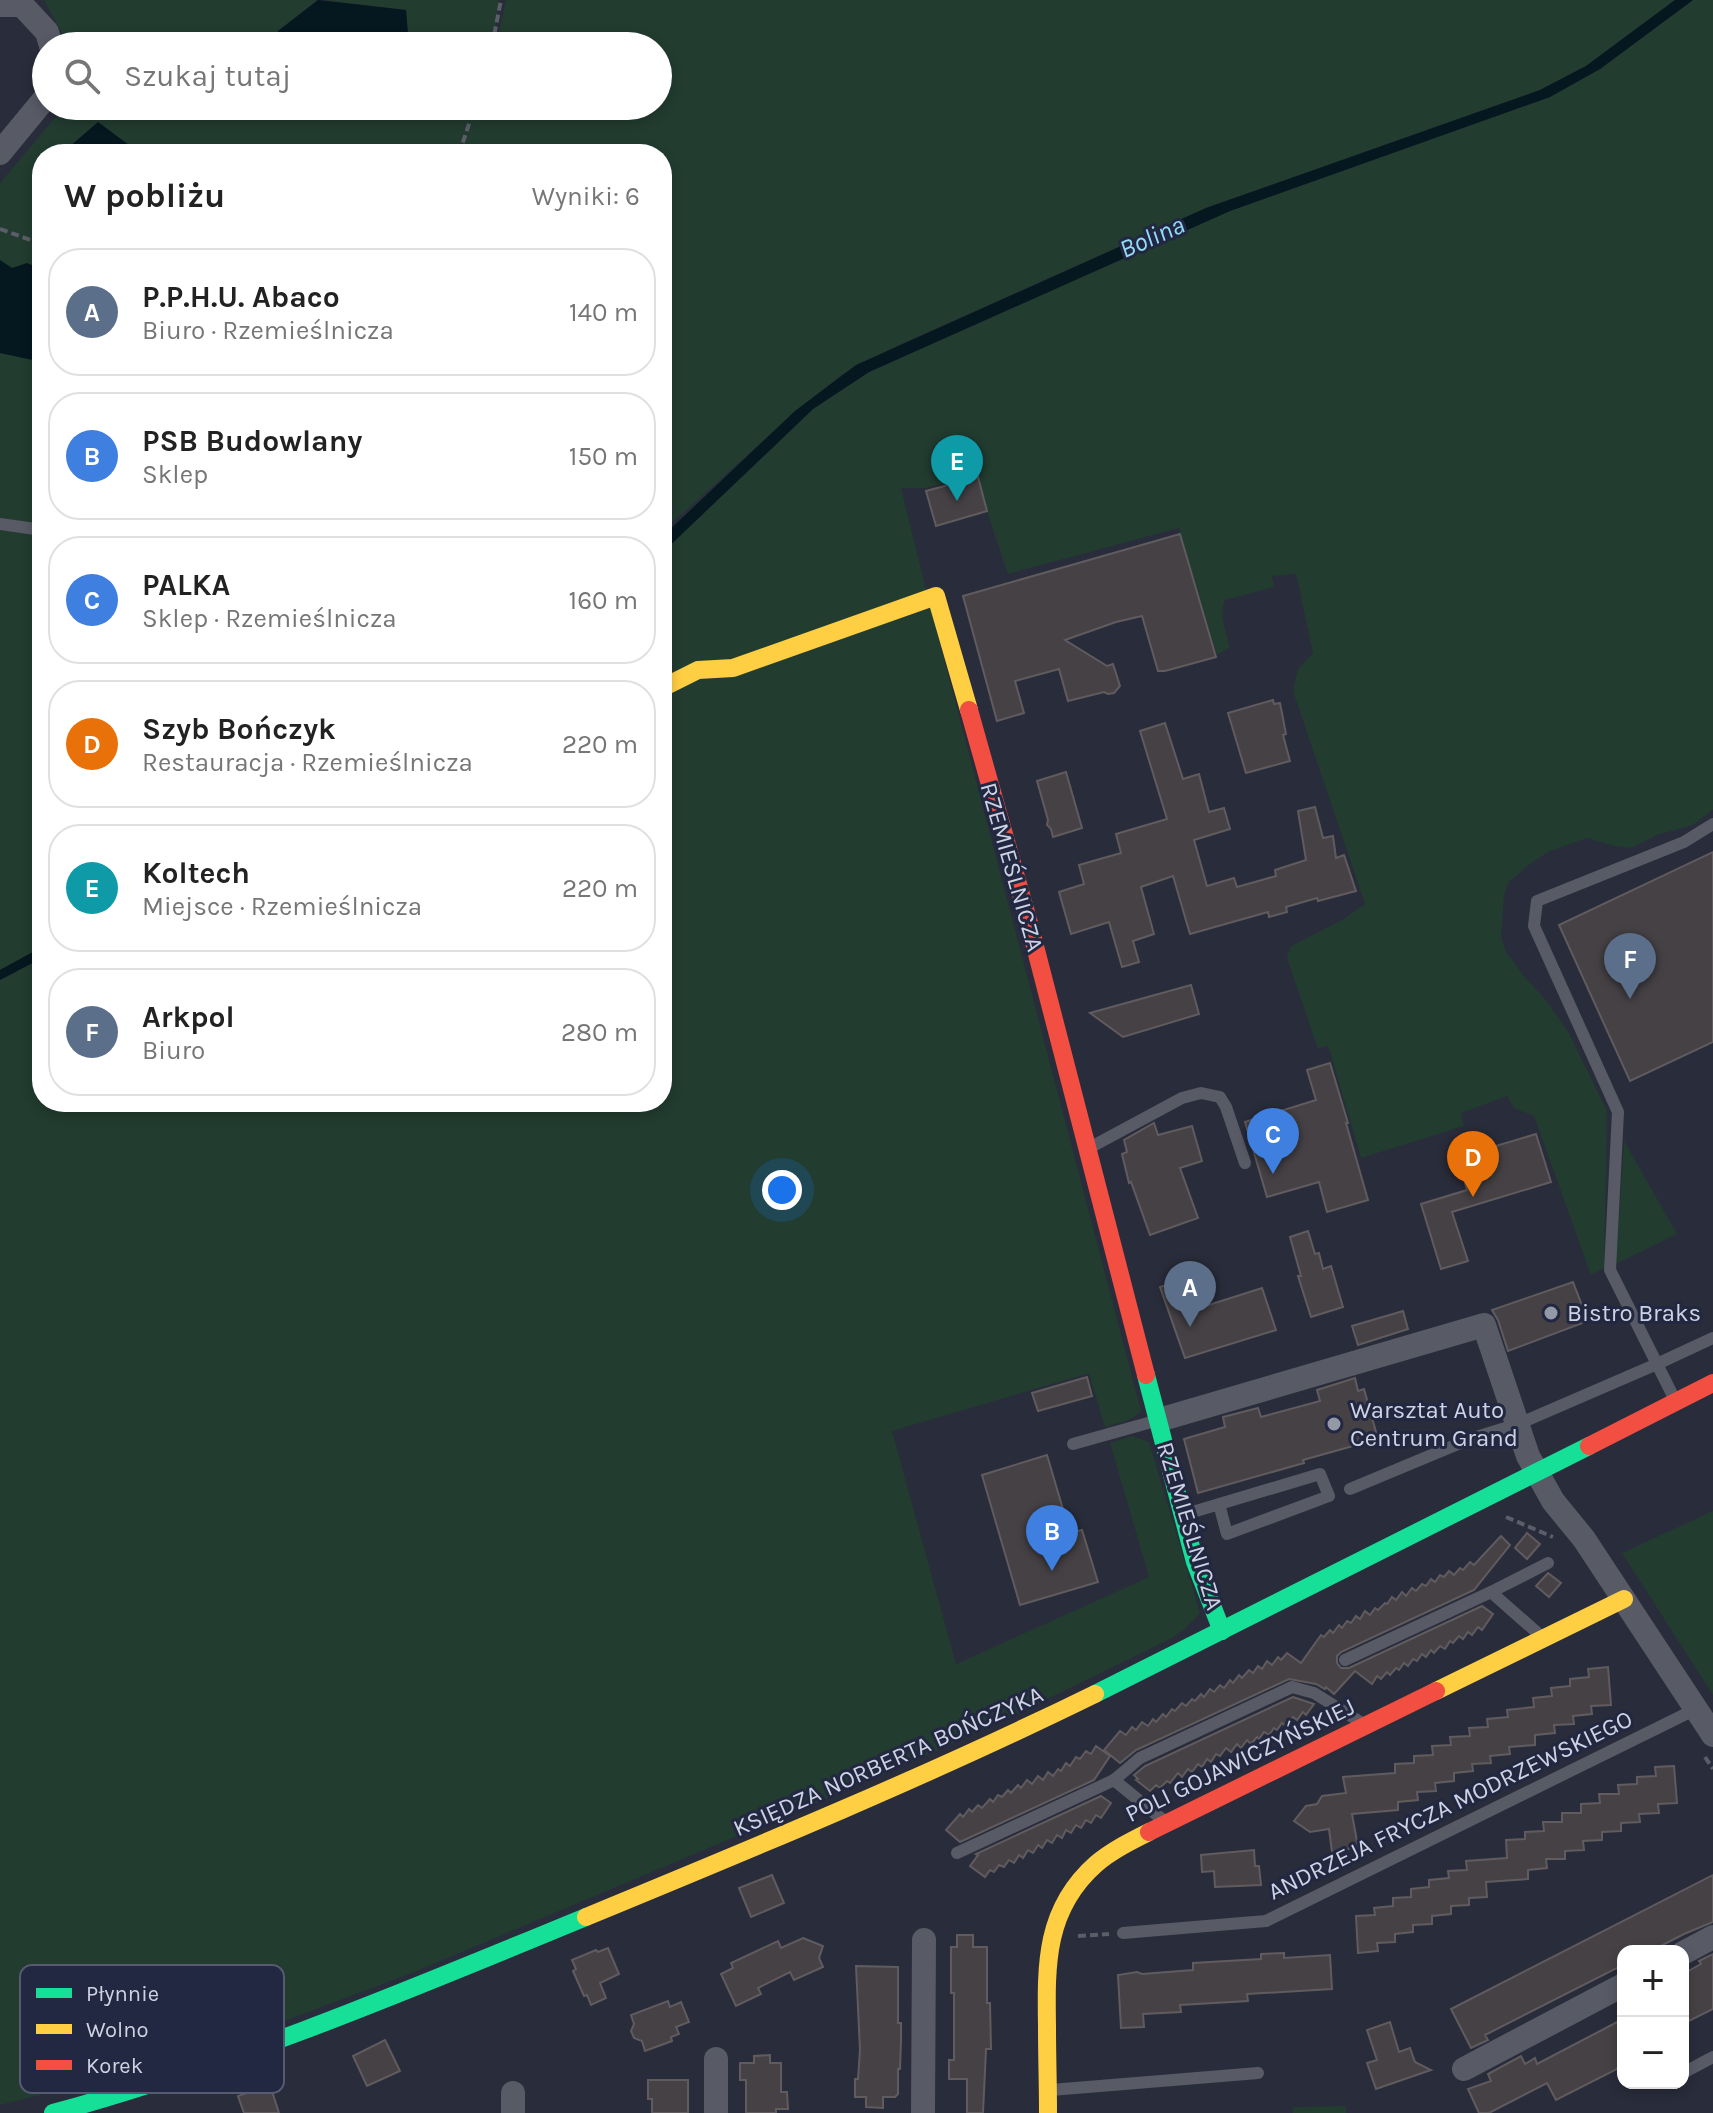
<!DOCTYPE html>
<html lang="pl">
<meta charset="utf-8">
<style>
body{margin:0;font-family:Karla,sans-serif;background:#f2f2f2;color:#222}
.controls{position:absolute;right:24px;bottom:24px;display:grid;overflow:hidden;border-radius:16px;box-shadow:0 4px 12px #0003}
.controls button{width:72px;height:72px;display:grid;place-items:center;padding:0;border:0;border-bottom:2px solid #e0e0e0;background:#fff;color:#222;font:40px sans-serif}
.you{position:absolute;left:782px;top:1190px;width:28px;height:28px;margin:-20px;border:6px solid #fff;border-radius:50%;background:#1a73e8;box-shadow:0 0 0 12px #1a73e833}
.badge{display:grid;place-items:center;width:52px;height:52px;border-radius:50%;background:#55585e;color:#fff;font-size:26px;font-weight:700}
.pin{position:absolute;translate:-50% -66px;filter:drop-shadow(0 2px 4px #0008)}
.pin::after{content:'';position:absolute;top:42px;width:28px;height:24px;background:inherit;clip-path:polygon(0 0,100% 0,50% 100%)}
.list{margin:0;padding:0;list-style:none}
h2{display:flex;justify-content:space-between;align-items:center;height:104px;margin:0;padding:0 32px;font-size:34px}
h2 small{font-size:26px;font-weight:400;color:#767676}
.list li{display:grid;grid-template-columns:52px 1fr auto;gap:24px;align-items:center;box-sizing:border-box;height:128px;margin:0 16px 16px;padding:0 16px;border:2px solid #e0e0e0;border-radius:32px}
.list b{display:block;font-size:30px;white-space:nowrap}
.list p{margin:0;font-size:26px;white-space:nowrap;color:#767676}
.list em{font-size:26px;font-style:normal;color:#767676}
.icon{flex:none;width:44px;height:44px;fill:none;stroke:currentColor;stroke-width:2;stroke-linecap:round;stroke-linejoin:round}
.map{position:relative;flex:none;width:1713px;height:2113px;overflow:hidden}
.search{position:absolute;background:#fff;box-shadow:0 4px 12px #0003;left:32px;top:32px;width:640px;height:88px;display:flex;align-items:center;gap:20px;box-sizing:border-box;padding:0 28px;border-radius:44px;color:#767676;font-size:30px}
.panel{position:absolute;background:#fff;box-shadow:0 4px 12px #0003;left:32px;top:144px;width:640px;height:968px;border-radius:32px}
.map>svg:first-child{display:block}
</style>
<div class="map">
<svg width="1713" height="2113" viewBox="0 0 1713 2113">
<rect width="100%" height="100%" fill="#292c3a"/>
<g fill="#223c30">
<path d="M44 0H318L278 31 284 46H69Z"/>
<path d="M324 0H499L493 46H409L406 10Z"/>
<path d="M506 0H1675L1586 66 1540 90 1206 208 899 345 840 376 795 412 662 532V154H141L98 123 61 154H42V947L0 970V183L65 106H658V46H496Z"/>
<path d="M1693 0H1713V810L1693 825 1657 835 1631 848 1614 846 1587 838 1548 852 1527 866 1508 883 1504 896 1501 936 1506 952 1524 976 1546 1000 1569 1033 1607 1111 1604 1268 1591 1275 1534 1116 1514 1108 1507 1096 1461 1113 1464 1126 1361 1158 1328 1045 1318 1049 1287 958 1291 946 1344 919 1365 904 1293 691 1298 669 1313 653 1296 574 1272 576 1274 587 1225 600C1219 615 1226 632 1230 647L1217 655 1179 528 1008 574 987 511 977 475 925 488H901L925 586 1141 1411C1132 1421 1118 1423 1105 1427L1089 1373 892 1431 956 1664 1149 1577 1110 1443 1132 1436 1149 1442 1200 1613 1185 1629 1170 1639 1015 1715 892 1771 412 1973 178 2061 0 2105V980L42 958V1102H662V553L813 409 869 372 1230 211 1550 97 1600 69Z"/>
<path d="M1624 1141 1677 1234 1616 1264Z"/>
<path d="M1713 1511V1695L1622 1553Z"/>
<path d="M1346 2106V2113H1293V2107Z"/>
</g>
<g fill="#05171f">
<path d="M318 0 406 10 409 46H284L278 31Z"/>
<path d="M1675 0H1693L1600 69 1550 97 1230 211 869 372 813 409 662 553V537L795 411 856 365 1206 208 1540 90 1586 66Z"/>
<path d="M98 122 141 154H61Z"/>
<path d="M0 260 12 268 27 263 42 269V362L0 353Z"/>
<path d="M42 947V958L0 980V970Z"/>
</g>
<g fill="#454145" stroke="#605b5e" stroke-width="2">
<path d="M978 477 987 511 936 526 926 491Z"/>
<path d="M1180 534 1216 657 1165 671H1158L1142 616 1116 622 1065 640 1107 666 1113 664 1120 686 1114 693 1108 694 1104 692 1068 701 1059 669 1015 681 1024 713 997 721 963 596Z"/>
<path d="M1273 700 1274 704 1280 703 1286 734 1283 735 1290 761 1246 773 1228 713Z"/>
<path d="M1165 723 1183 779 1199 774 1209 812 1224 808 1230 829 1194 840 1207 886 1234 878 1237 887 1276 876 1275 870 1306 860 1298 811 1315 807 1323 838 1333 836 1336 858 1344 855 1356 891 1318 901 1317 898 1286 907 1287 912 1269 917 1268 912 1190 934 1173 876 1141 887 1154 934 1133 941 1139 962 1122 967 1109 922 1071 934 1059 892 1084 884 1079 865 1121 853 1116 834 1167 819 1140 731Z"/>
<path d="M1066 772 1082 828 1053 837 1051 829 1047 825 1048 820 1037 781Z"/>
<path d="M1713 852V1042L1630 1081 1559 925Z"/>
<path d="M1191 985 1199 1014 1123 1037 1090 1013Z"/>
<path d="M1330 1063 1348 1123H1346L1368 1200 1327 1212 1319 1182 1267 1197 1245 1122 1316 1100 1307 1070Z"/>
<path d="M1154 1123 1158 1135 1192 1126 1202 1161 1180 1168 1198 1218 1150 1235 1131 1182 1129 1183 1122 1154 1127 1152 1124 1140Z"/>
<path d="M1536 1134 1551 1182 1452 1212 1468 1261 1441 1269 1421 1204 1467 1190 1462 1173 1474 1169 1469 1154Z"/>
<path d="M1308 1231 1315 1254 1319 1253 1323 1269 1331 1266 1343 1307 1311 1317 1298 1276H1301L1290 1237Z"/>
<path d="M1183 1279 1193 1310 1262 1288 1276 1330 1185 1358 1160 1287Z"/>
<path d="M1573 1282 1588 1321 1508 1351 1498 1320 1492 1310Z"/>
<path d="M1403 1311 1408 1329 1358 1345 1352 1326Z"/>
<path d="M1087 1377 1092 1396 1038 1411 1032 1393Z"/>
<path d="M1355 1378 1358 1391 1364 1389 1378 1439 1303 1460 1304 1463 1198 1493 1184 1439 1225 1427 1223 1417 1258 1408 1261 1417 1320 1401 1317 1390Z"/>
<path d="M1047 1455 1070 1533 1082 1530 1098 1582 1020 1605 982 1475Z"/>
<path d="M1527 1533 1540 1544 1527 1559 1515 1548Z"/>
<path d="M1501 1536 1510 1545 1474 1590 1341 1652 1337 1656V1663L1341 1668H1349L1482 1606 1493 1614 1482 1630 1478 1627 1472 1635 1468 1632 1463 1639 1459 1636 1453 1643 1450 1641 1445 1649 1440 1646 1434 1653 1431 1650 1426 1657 1422 1654 1417 1661 1413 1659 1408 1666 1404 1663 1399 1670 1396 1668 1390 1675 1387 1672 1381 1679 1377 1676 1372 1684 1355 1671 1334 1694 1326 1687 1325 1689 1316 1684 1289 1679 1136 1750 1120 1763 1104 1750 1120 1731 1126 1735 1132 1727 1136 1730 1142 1722 1148 1726 1153 1719 1156 1722 1163 1714 1166 1717 1172 1709 1175 1711 1182 1703 1186 1706 1192 1699 1195 1701 1201 1694 1204 1697 1210 1689 1214 1692 1220 1685 1224 1688 1230 1680 1233 1683 1239 1675 1242 1678 1249 1670 1253 1673 1258 1666 1262 1669 1267 1661 1272 1665 1278 1657 1281 1660 1287 1653 1301 1663 1321 1635 1324 1637 1330 1630 1333 1633 1339 1625 1342 1628 1347 1621 1351 1623 1356 1616 1360 1619 1365 1611 1370 1615 1375 1608 1378 1610 1385 1603 1387 1604 1392 1597 1396 1600 1402 1592 1406 1596 1412 1588 1416 1591 1422 1584 1426 1586 1431 1579 1435 1582 1440 1575 1444 1577 1449 1571 1454 1575 1460 1568 1463 1570 1470 1562 1474 1565Z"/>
<path d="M1548 1573 1561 1583 1549 1597 1536 1586Z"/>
<path d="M1608 1667 1611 1705 1591 1706 1592 1714 1573 1716 1574 1724 1554 1725 1555 1733 1535 1735V1745L1509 1747 1510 1754 1490 1756 1491 1763 1472 1764 1473 1771 1454 1773V1781L1435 1783 1436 1791 1417 1792 1418 1800 1398 1802V1810L1352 1814 1358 1847 1332 1852 1329 1829 1310 1832 1294 1821 1306 1806 1317 1804 1322 1796 1346 1793 1343 1777 1395 1773V1764L1414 1763V1756L1433 1755 1432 1746 1451 1745 1450 1737 1470 1736 1469 1728 1488 1727 1487 1719 1508 1717 1507 1710 1534 1707 1533 1698 1552 1696 1551 1688 1570 1686V1679L1589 1677 1588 1669Z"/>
<path d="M1293 1697 1314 1704 1306 1715 1303 1712 1297 1720 1293 1717 1286 1726 1282 1723 1277 1730 1274 1728 1269 1735 1264 1732 1259 1739 1257 1737 1251 1744 1247 1740 1241 1748 1237 1744 1231 1752 1226 1748 1220 1756 1216 1754 1211 1762 1207 1759 1202 1767 1198 1764 1192 1772 1188 1769 1182 1777 1178 1773 1170 1783 1167 1781 1160 1788 1156 1785 1150 1791 1136 1780 1138 1779 1134 1775 1145 1766Z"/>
<path d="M1096 1746 1110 1756 1094 1780 960 1842 946 1830 960 1814 963 1817 969 1809 972 1812 978 1805 982 1808 990 1799 993 1802 998 1795 1002 1797 1008 1790 1011 1793 1018 1785 1021 1788 1027 1780 1032 1784 1038 1776 1043 1780 1048 1772 1053 1776 1058 1769 1061 1771 1066 1763 1070 1766 1076 1757 1080 1759 1086 1751 1091 1754Z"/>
<path d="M1674 1766 1677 1803 1658 1804 1659 1813 1639 1814 1640 1822 1621 1823V1831L1602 1832V1840L1583 1841 1584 1850 1565 1851V1859H1546L1547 1868 1528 1870V1879L1486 1882 1487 1897 1469 1898V1905L1451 1906V1914L1432 1916V1924L1413 1925V1932L1395 1934V1942L1377 1943 1378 1951 1358 1953 1356 1916 1375 1915 1374 1908 1393 1906V1898L1411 1897V1889L1429 1887V1880L1449 1878 1448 1871 1467 1870 1466 1861 1507 1858 1506 1840 1525 1839V1832L1544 1831 1543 1822H1562V1813H1581V1804L1600 1803 1599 1794H1619L1618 1785 1637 1784V1777L1656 1776 1655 1767Z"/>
<path d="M1101 1796 1111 1803 1101 1818 1096 1815 1091 1823 1086 1820 1081 1828 1076 1825 1071 1833 1066 1830 1062 1838 1057 1835 1052 1843 1047 1840 1042 1848 1038 1845 1033 1853 1028 1850 1023 1858 1019 1855 1014 1863 1009 1860 1004 1867 999 1865 994 1872 990 1870 985 1877 970 1866 978 1855 976 1854Z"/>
<path d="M1254 1850 1255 1866H1259L1261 1885 1215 1887 1214 1871 1202 1872 1201 1855Z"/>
<path d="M772 1875 784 1903 751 1917 739 1888Z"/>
<path d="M1713 1875V1922L1684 1934 1651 1951H1623V1965L1485 2035 1488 2040 1471 2048 1451 2009Z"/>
<path d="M957 1935H973V1947H987V2003H990L991 2049H986L983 2113H967V2079H949V2060H954V1993H951V1947H957Z"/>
<path d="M803 1938 823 1946 819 1958 823 1967 794 1980 790 1972 758 1988 761 1994 736 2006 721 1974 733 1968 731 1963 778 1941 781 1948Z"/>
<path d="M608 1948 619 1974 600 1983 606 1998 591 2005 587 1995 584 1996 573 1971 576 1969 572 1960 596 1950 598 1952Z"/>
<path d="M1284 1953V1958L1330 1955 1332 1989 1247 1994 1248 2001 1180 2005 1181 2012 1143 2014 1144 2027 1121 2028 1118 1975 1137 1972 1142 1974 1193 1970V1963L1261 1959V1954Z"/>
<path d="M1713 1954V2009L1683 2024V1974L1701 1964 1699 1961Z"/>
<path d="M856 1966 898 1967V2023H901V2042L900 2069H898V2094L895 2097H883V2108L866 2107V2097H855V2079H858L860 2050Z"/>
<path d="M668 2001 670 2007 681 2002 689 2022 676 2027 679 2034 671 2037 672 2041 645 2051 642 2041 634 2038 631 2031 634 2024 631 2015Z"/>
<path d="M1623 2019V2066L1556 2100 1547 2083 1489 2113H1479L1468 2089 1491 2081 1488 2074 1521 2056 1525 2064 1535 2058 1537 2064Z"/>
<path d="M1390 2022 1399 2052 1410 2048 1415 2062 1431 2070 1376 2089 1367 2063 1377 2060 1367 2030Z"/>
<path d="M385 2040 400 2071 367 2086 353 2056Z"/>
<path d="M770 2055V2063H781V2092H787L788 2109H776V2113H746V2080H740V2063H754V2056Z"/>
<path d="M648 2080H688V2113H652V2099H648Z"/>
<path d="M270 2085 279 2113H244L238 2096Z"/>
</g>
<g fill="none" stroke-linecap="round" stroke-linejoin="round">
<g stroke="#5b5d68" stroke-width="4" stroke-dasharray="8 4" stroke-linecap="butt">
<path d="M492 46 501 0"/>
<path d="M459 154 475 106"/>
<path d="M0 229 42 244"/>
<path d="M1506 1517 1553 1537"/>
<path d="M1705 1757 1713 1769"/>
<path d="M1078 1936 1109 1934"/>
</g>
<g stroke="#585b66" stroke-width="12">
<path d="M0 524 42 530"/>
<path d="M1091 1147 1182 1098 1201 1093 1220 1097 1226 1107 1245 1163"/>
<path d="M1675 1400 1610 1270 1618 1112 1534 926 1537 901 1684 842 1713 824"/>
<path d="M1073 1444 1155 1421"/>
<path d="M1350 1489 1470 1439 1518 1424 1657 1364 1713 1338"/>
<path d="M1186 1514 1320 1474 1329 1496 1227 1534 1219 1504"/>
<path d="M1491 1592 1548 1563"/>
<path d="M1345 1660 1491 1592 1542 1637"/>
<path d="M1114 1780 1140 1758 1292 1687 1314 1693 1362 1723"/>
<path d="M957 1853 1114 1780 1163 1820"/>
<path d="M1123 1933 1266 1921 1696 1709"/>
<path d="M1683 2073 1713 2057"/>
<path d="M1051 2090 1258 2073"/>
</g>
<g stroke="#585b66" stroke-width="24">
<path d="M0 5H22L47 32 51 46"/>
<path d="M0 153 46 97"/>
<path d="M1159 1420 1484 1325 1528 1456 1553 1501 1584 1539 1713 1735"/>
<path d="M1683 1953 1713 1937"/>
<path d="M716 2059V2113"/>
<path d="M1464 2069 1623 1985"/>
<path d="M513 2113V2093"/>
<path d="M923 2113 924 1940"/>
</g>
<g stroke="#16e098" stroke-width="18">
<path d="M1146 1375 1195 1562 1222 1631"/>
<path d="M1095 1694 1589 1446"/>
<path d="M53 2113C236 2063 411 1989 586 1917"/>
</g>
<g stroke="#ffcf43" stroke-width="18">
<path d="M662 688 698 670 733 668 936 596 969 710"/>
<path d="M1436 1691 1624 1599"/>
<path d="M586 1917C756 1847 930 1775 1095 1694"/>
<path d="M1048 2113C1048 2084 1047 2056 1047 2027 1046 1964 1045 1909 1096 1864 1111 1851 1131 1841 1149 1832"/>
</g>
<g stroke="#f24e42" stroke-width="18">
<path d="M969 710 1029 923 1146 1375"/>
<path d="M1589 1446 1713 1383"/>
<path d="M1149 1832 1436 1691"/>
</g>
</g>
<g fill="#9499a8" stroke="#222841" stroke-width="3">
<circle cx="1551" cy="1313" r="8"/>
<circle cx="1334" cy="1424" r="8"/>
</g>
<g text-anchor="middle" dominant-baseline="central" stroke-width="6" stroke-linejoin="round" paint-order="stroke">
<g font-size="24" fill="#ced3e4" stroke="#222841">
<text transform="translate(1012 867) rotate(74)">RZEMIEŚLNICZA</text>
<text transform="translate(1190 1526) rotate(73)">RZEMIEŚLNICZA</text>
<text transform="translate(1240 1760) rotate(-26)">POLI GOJAWICZYŃSKIEJ</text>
<text transform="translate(888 1761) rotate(-24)">KSIĘDZA NORBERTA BOŃCZYKA</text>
<text transform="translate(1450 1805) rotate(-26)">ANDRZEJA FRYCZA MODRZEWSKIEGO</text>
</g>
<g font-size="24" fill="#ced3e4" stroke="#222841" text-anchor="start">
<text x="1567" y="1313">Bistro Braks</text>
<text x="1350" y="1410">Warsztat Auto<tspan x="1350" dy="28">Centrum Grand</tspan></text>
</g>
<g font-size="26" font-style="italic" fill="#92dcf9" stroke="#222841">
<text transform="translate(1152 237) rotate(-24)">Bolina</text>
</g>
</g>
<rect x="20" y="1965" width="264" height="128" rx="12" fill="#222841" stroke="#565b72" stroke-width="2"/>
<rect x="36" y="1988" width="36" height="10" fill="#16e098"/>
<rect x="36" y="2024" width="36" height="10" fill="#ffcf43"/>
<rect x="36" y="2060" width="36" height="10" fill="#f24e42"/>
<g font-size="22" fill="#ced3e4">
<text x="86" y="2001">Płynnie</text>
<text x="86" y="2037">Wolno</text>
<text x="86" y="2073">Korek</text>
</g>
</svg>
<div class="controls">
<button>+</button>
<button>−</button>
</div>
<div class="you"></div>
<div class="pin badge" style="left:1190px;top:1327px;background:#5c6f8a">A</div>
<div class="pin badge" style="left:1052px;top:1571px;background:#3f7fe0">B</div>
<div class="pin badge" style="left:1273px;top:1174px;background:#3f7fe0">C</div>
<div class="pin badge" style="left:1473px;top:1197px;background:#e8710a">D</div>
<div class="pin badge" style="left:957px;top:501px;background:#0f9aa8">E</div>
<div class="pin badge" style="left:1630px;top:999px;background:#5c6f8a">F</div>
<div class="search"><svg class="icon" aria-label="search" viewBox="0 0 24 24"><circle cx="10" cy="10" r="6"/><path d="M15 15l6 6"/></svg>Szukaj tutaj</div>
<section class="panel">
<h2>W pobliżu<small>Wyniki: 6</small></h2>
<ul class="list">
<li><span class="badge" style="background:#5c6f8a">A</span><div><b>P.P.H.U. Abaco</b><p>Biuro · Rzemieślnicza</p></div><em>140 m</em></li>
<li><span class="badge" style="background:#3f7fe0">B</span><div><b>PSB Budowlany</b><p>Sklep</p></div><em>150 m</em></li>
<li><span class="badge" style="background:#3f7fe0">C</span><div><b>PALKA</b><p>Sklep · Rzemieślnicza</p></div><em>160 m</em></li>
<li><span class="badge" style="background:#e8710a">D</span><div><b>Szyb Bończyk</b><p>Restauracja · Rzemieślnicza</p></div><em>220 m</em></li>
<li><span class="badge" style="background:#0f9aa8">E</span><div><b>Koltech</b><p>Miejsce · Rzemieślnicza</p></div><em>220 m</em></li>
<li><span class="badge" style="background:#5c6f8a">F</span><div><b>Arkpol</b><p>Biuro</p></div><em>280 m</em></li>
</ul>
</section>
</div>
